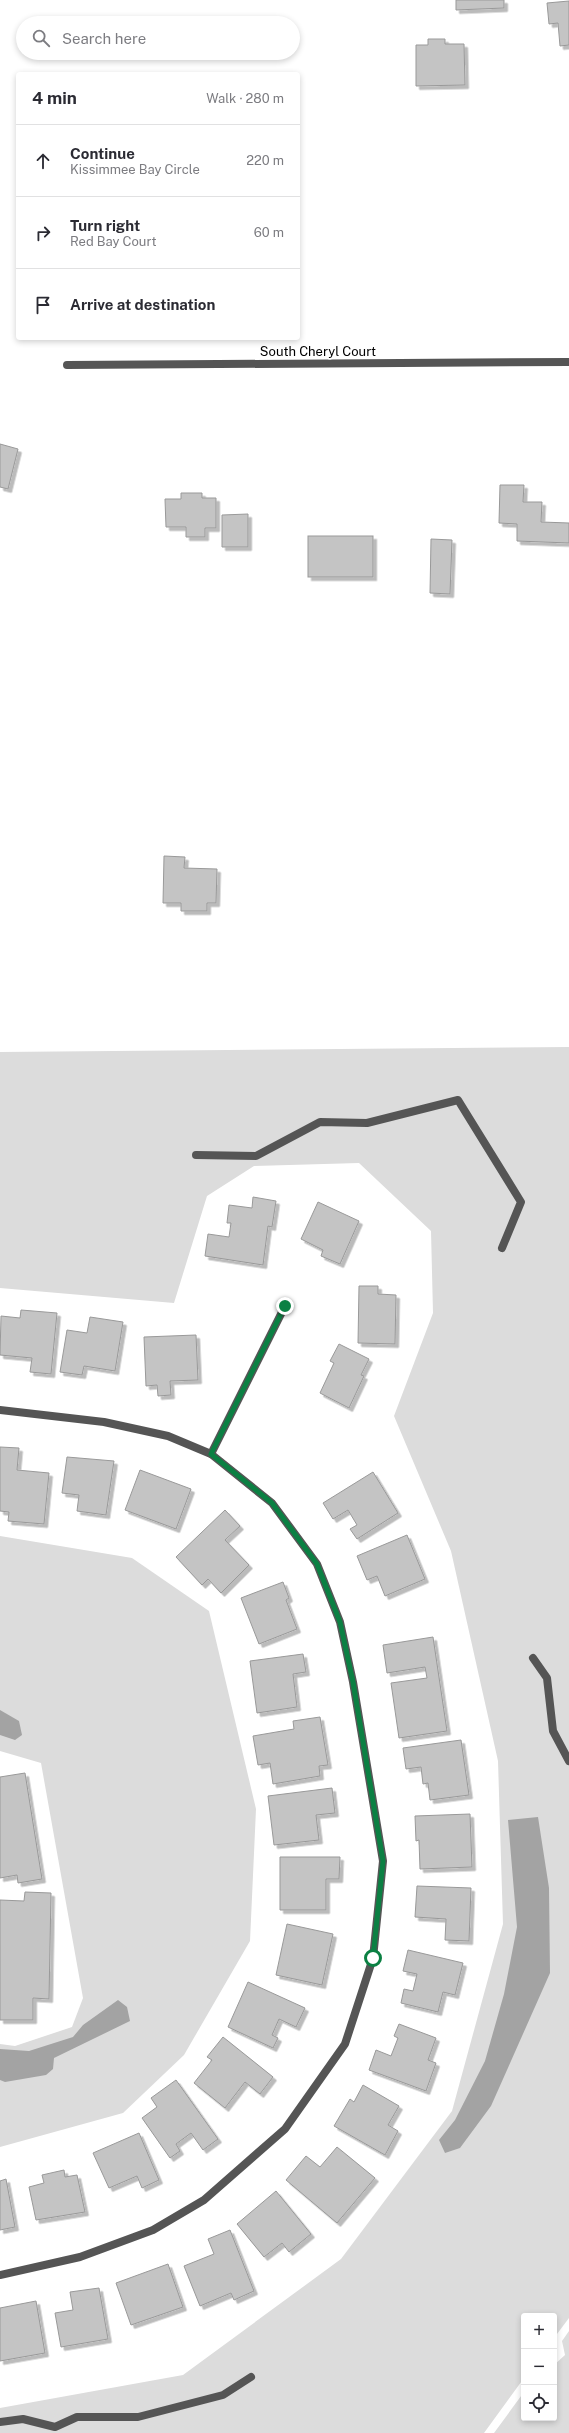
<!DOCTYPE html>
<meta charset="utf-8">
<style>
body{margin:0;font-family:"Public Sans",sans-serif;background:#f7f7f7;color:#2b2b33}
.controls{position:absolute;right:12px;bottom:12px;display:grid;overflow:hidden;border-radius:4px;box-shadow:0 2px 6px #0003}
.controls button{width:36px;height:36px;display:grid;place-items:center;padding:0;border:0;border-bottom:1px solid #e1e1e2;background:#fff;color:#2b2b33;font:20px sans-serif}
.stop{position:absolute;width:12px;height:12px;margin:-9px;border:3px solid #0b8043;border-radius:50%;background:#fff}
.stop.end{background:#0b8043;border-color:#fff;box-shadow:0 1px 4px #0008}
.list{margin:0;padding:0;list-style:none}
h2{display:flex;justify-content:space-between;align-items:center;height:52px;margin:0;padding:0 16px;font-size:17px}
h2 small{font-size:13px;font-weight:400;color:#7c7c81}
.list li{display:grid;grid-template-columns:26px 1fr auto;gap:12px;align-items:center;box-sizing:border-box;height:72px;padding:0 16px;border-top:1px solid #e1e1e2}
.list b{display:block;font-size:15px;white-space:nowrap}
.list p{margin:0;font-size:13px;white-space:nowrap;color:#7c7c81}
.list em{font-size:13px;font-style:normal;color:#7c7c81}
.icon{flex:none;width:22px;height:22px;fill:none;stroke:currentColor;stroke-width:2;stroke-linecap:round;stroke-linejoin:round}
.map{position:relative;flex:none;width:569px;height:2433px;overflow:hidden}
.search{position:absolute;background:#fff;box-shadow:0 2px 6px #0003;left:16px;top:16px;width:284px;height:44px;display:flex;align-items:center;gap:10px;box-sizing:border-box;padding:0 14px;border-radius:22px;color:#7c7c81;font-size:15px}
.panel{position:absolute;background:#fff;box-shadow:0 2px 6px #0003;left:16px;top:72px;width:284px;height:268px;border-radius:4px}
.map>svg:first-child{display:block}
</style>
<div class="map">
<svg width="569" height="2433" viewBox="0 0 569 2433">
<defs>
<filter id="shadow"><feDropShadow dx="3.5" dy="3.5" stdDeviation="0" flood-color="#0004"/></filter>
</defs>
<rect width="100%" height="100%" fill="#fff"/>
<g fill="#dcdcdc">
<path d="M569 1047V2318L554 2338V2316H524V2378L484 2433H0V2408L183 2375 341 2259 452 2111 503 1924 498 1761 451 1551 394 1416 433 1313 431 1231 359 1163 254 1166 207 1196 174 1303 0 1288V1052Z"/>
<path d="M0 1536 132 1558 209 1611 256 1809 250 1941 184 2055 123 2113 0 2147V2044L15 2046 72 2027 83 1998 41 1763 0 1751Z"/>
<path d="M569 2331V2433H494L524 2392V2418H554V2365L565 2355 562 2341Z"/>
</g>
<g fill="#a3a3a3">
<path d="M0 1710 19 1721 22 1735 15 1740 0 1735Z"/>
<path d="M538 1817 549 1888 550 1973 491 2106 460 2148 445 2153 439 2140 455 2120 485 2061 504 1994 517 1927 508 1820Z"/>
<path d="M118 2000 127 2007 130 2021 54 2058 53 2069 46 2075 5 2082 0 2080V2049L29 2051 73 2037 83 2025Z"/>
</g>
<g fill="#c4c4c4" stroke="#999" filter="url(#shadow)">
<path d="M456 0H504V8L456 10Z"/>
<path d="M569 1V45L560 46 558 23 549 24 547 3Z"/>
<path d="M428 39H445V44H464L465 85 416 86V45H428Z"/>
<path d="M0 444 18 449 8 489 0 487Z"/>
<path d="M500 485H524L523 502H542L541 522 569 523V543L517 541V524L499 523Z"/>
<path d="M181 493H202V498H216V528H205V537H186V527H166L165 499H181Z"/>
<path d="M248 514V547H222V515Z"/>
<rect x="308" y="536" width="65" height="41"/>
<path d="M431 539 452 540 450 594 430 593Z"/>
<path d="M164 856 185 857 184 868 217 869 216 903H207V911H181V903H163Z"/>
<path d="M253 1197 276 1201 272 1227 268 1226 263 1265 205 1256 208 1234 229 1237 231 1223H227L229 1205 252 1208Z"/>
<path d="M318 1202 359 1221 340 1264 321 1256 323 1250 301 1239Z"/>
<path d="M359 1286H378V1294L396 1295 395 1344 358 1343Z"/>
<path d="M21 1310 57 1313 51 1374 30 1372 32 1358 0 1355 1 1316 20 1318Z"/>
<path d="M90 1317 123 1322 115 1371 84 1366 82 1375 60 1372 67 1330 87 1333Z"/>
<path d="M196 1335 198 1380 170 1381 171 1395 158 1396 157 1385 146 1386 144 1337Z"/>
<path d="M339 1344 369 1359 361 1375 364 1376 349 1408 320 1393 334 1363 330 1361Z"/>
<path d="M0 1447 19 1448 17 1470 49 1473 44 1524 8 1521 9 1512 0 1511Z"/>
<path d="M67 1457 114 1461 106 1515 77 1511 79 1495 62 1493Z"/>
<path d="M140 1470 191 1489 176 1529 125 1510Z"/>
<path d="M373 1472 398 1513 357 1539 350 1529 357 1525 348 1510 333 1519 323 1503Z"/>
<path d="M225 1510 240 1526 225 1540 249 1565 221 1593 208 1579 202 1585 176 1557Z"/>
<path d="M407 1535 425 1579 385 1596 377 1576 367 1580 357 1556Z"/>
<path d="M283 1582 289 1598 286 1600 297 1629 259 1644 241 1598Z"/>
<path d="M433 1637 447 1731 399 1738 391 1683 427 1678 425 1667 387 1673 383 1645Z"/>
<path d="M303 1654 306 1672 293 1674 297 1707 257 1713 250 1661Z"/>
<path d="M320 1717 328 1765 319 1766 320 1776 273 1784 270 1763 258 1765 253 1736 294 1729 293 1721Z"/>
<path d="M461 1740 469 1795 430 1800 428 1783 423 1784 421 1767 406 1769 403 1748Z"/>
<path d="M25 1773 42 1879 18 1883 17 1875 0 1878V1777Z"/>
<path d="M332 1788 335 1813 316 1815 319 1840 274 1845 268 1796Z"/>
<path d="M470 1814 472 1867 420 1869 419 1840 416 1841 415 1816Z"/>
<path d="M280 1857H340L339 1879H326V1910H280Z"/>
<path d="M417 1886 471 1888 469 1941 445 1940 446 1919 415 1917Z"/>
<path d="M25 1892 51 1893 49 1999 33 1998V2020H0V1900L24 1901Z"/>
<path d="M287 1924 333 1934 322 1985 276 1975Z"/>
<path d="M408 1950 463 1963 455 1995 443 1992 438 2012 401 2003 404 1989 413 1991 417 1974 403 1971Z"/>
<path d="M248 1982 305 2008 296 2027 279 2019 272 2035 278 2038 273 2048 228 2027Z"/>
<path d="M399 2024 436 2038 428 2060 436 2063 426 2091 369 2070 376 2050 391 2056 398 2038 394 2036Z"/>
<path d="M223 2037 273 2077 260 2094 245 2082 225 2108 194 2083 212 2060 207 2057Z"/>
<path d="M176 2080 218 2139 203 2150 191 2133 176 2144 180 2151 170 2158 142 2118 157 2107 151 2098Z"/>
<path d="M363 2085 399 2106 388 2125 398 2131 385 2155 334 2126 350 2099 354 2102Z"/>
<path d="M139 2133 159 2180 142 2188 137 2176 109 2188 93 2153Z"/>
<path d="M337 2147 375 2178 337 2223 286 2180 306 2156 320 2167Z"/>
<path d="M64 2170 65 2177 77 2175 85 2212 36 2220 29 2187 44 2183 42 2175Z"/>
<path d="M6 2179 15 2227 0 2230V2181Z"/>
<path d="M276 2191 311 2234 289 2252 282 2243 264 2257 237 2224Z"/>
<path d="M230 2230 254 2291 234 2300 231 2293 200 2306 184 2266 214 2254 208 2239Z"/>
<path d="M168 2264 183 2307 131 2325 116 2283Z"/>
<path d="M99 2288 108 2339 61 2347 55 2313 73 2310 70 2292Z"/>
<path d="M36 2301 45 2353 0 2361V2308Z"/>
</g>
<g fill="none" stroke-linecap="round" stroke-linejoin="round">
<g stroke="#555" stroke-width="8">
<path d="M196 1155 256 1156 320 1122 367 1123 458 1100 521 1202 502 1248"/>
<path d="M533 1658 547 1678 553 1731 569 1761"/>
<path d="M0 2422 23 2419 55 2427 77 2417H138L223 2395 251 2377"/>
</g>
<g stroke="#555" stroke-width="8">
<path d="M67 365 569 362"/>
<path d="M0 1410 104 1422 168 1436 211 1454 272 1503 317 1564 340 1622 353 1682 383 1861 373 1958 345 2044 285 2129 204 2200 153 2230 80 2257 0 2275"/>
<path d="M211 1454 285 1306"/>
</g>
</g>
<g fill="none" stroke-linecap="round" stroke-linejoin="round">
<path stroke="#0b8043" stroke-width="5" d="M285 1306 211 1454 272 1503 317 1564 340 1622 353 1682 383 1861 373 1958"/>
</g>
<g text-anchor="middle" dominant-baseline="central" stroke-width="3" stroke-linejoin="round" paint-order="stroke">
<g font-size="13" fill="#000" stroke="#fff">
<text x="318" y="351">South Cheryl Court</text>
</g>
</g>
</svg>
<div class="controls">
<button>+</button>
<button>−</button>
<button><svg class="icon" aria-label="locate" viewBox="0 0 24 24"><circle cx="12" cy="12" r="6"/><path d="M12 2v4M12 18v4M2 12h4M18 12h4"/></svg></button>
</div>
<div class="stop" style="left:373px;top:1958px"></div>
<div class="stop end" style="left:285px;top:1306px"></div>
<div class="search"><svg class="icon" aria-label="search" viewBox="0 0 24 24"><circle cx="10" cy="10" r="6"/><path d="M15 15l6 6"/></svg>Search here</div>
<section class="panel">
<h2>4 min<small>Walk · 280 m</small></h2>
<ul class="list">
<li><svg class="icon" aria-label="ahead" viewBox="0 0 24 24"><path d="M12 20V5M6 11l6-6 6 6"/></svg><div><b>Continue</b><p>Kissimmee Bay Circle</p></div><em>220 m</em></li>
<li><svg class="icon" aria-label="right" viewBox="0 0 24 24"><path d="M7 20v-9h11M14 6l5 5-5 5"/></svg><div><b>Turn right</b><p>Red Bay Court</p></div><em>60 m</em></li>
<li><svg class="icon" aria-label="arrive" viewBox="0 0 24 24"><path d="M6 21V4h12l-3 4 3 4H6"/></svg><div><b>Arrive at destination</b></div></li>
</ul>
</section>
</div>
